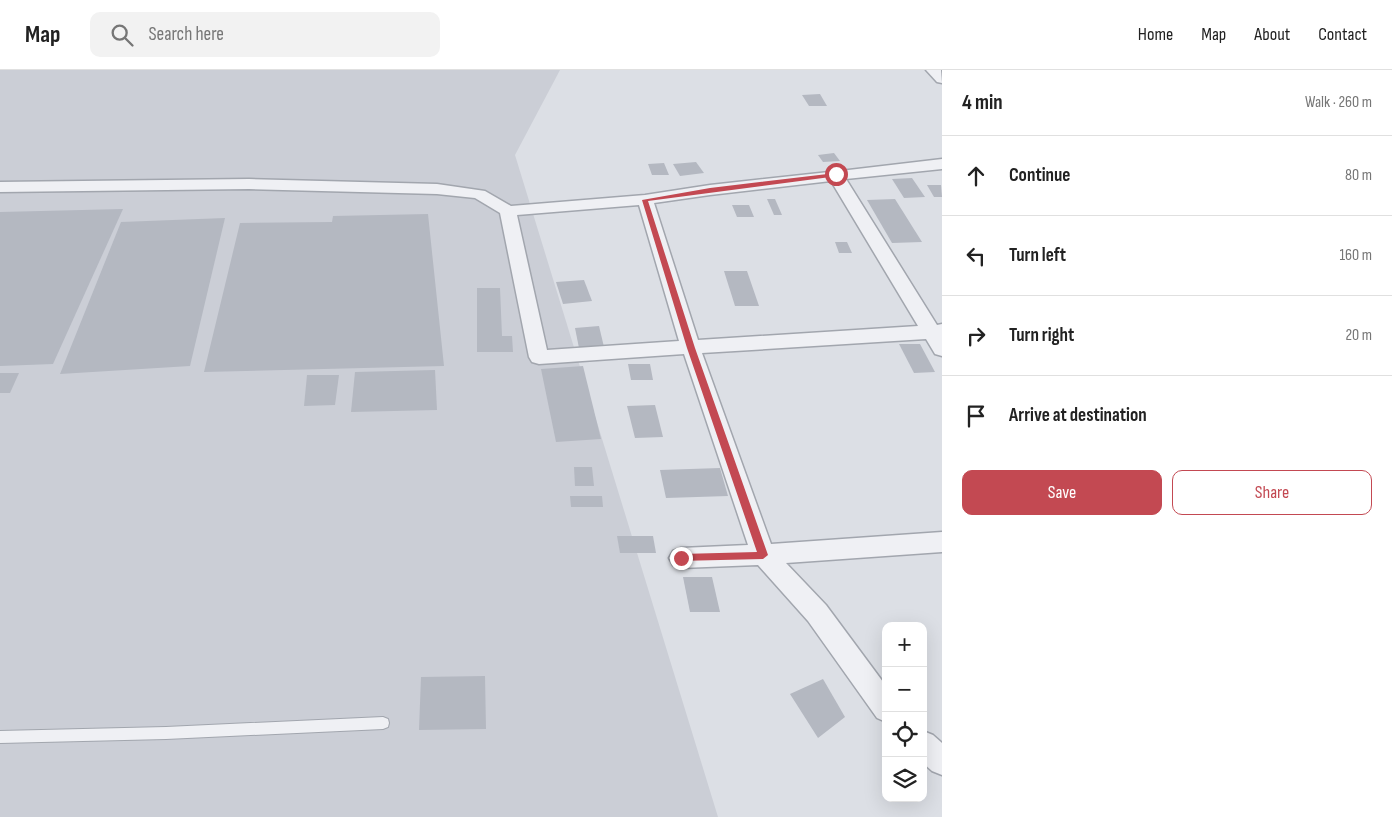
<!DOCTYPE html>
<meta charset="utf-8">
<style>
body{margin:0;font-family:"Sofia Sans Condensed",sans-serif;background:#f2f2f2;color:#222}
.controls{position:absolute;right:15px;bottom:15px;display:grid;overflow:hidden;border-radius:10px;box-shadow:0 5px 20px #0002}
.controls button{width:45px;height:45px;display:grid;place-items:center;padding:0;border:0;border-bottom:1px solid #e0e0e0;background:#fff;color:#222;font:25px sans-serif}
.stop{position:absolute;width:15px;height:15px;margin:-11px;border:4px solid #c34952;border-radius:50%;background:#fff}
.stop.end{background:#c34952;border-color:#fff;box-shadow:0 1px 5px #0008}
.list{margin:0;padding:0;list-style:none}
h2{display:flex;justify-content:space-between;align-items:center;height:65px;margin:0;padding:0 20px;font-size:21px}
h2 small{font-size:16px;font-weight:400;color:#767676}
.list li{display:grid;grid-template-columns:32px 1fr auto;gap:15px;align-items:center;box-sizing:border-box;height:80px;padding:0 20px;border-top:1px solid #e0e0e0}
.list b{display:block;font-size:19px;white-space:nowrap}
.list em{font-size:16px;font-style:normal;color:#767676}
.actions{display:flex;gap:10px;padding:15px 20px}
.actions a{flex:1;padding:11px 0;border:1px solid #c34952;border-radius:10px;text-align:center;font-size:18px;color:#c34952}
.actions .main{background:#c34952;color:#fff}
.icon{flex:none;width:28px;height:28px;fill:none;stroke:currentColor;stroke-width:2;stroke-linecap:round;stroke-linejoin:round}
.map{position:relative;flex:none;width:942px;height:747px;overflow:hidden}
header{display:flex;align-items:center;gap:30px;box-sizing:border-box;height:70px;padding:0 25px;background:#fff;border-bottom:1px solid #e0e0e0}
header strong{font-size:24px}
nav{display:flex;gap:28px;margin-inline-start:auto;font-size:18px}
.search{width:350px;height:45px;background:#f2f2f2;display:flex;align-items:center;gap:12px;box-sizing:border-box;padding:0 18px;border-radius:10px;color:#767676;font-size:19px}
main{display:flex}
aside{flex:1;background:#fff}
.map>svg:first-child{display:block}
</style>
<header>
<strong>Map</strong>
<div class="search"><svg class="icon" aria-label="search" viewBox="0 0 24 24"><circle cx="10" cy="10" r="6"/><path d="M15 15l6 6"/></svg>Search here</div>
<nav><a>Home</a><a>Map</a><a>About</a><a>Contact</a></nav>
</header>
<main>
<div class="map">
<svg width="942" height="747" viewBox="0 0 942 747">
<rect width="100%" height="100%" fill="#dcdfe5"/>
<path fill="#cbced6" d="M0 0H560L515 85 718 747H0Z"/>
<g fill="#b4b8c1">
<path d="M820 24 827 36H809L802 25Z"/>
<path d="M834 83 840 91 823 92 818 85Z"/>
<path d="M696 92 704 103 680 106 673 94Z"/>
<path d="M664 93 669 105H652L648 94Z"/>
<path d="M912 108 925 127 904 128 892 109Z"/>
<path d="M927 115H941L942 127H934Z"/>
<path d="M767 129H775L782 145H774Z"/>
<path d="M895 129 922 172 892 173 867 130Z"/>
<path d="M732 135H749L754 147H737Z"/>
<path d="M123 139 53 294 0 296V142Z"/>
<path d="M428 144 444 296 204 302 240 153 332 152 333 146Z"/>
<path d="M225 148 190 296 60 304 121 152Z"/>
<path d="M835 172H847L852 183H839Z"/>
<path d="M724 201H747L759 236H735Z"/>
<path d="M584 210 592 231 563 234 556 212Z"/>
<path d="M477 218H500L502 266H512L513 282H477Z"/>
<path d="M599 256 604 277 579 278 575 258Z"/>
<path d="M899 274H920L935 302 914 303Z"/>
<path d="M628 294H650L653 310H631Z"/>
<path d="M583 296 601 369 556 372 541 299Z"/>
<path d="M435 300 437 340 351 342 355 302Z"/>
<path d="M0 303H19L10 323H0Z"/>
<path d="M307 305H339L335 335 304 336Z"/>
<path d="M655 335 663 367 635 368 627 336Z"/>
<path d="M574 397H592L594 416H575Z"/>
<path d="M720 398 728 426 666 428 660 400Z"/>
<path d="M570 426H602L603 437H571Z"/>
<path d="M617 466H653L656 483H620Z"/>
<path d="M683 507H712L720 542H690Z"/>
<path d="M485 606 486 659 419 660 421 607Z"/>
<path d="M823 609 845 647 818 668 790 624Z"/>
</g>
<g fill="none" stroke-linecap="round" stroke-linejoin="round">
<defs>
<path id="service" d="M383 647 388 649 389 653 388 657 383 659 166 669 0 673V661L166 657Z"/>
<g id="minor">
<path d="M926 0H941L942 13 937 12Z"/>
<path d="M942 89V99L846 109 937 255 942 254V286L935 284 926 269 702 283 771 474 942 462V482L786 493 826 535 886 616V652L877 648 808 551 758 495 681 498 673 495 669 488 673 481 681 478 748 475 684 284 539 294 532 292 529 287 500 143 475 128 437 124 249 119 0 122V112L249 109 437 114 485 121 511 136 645 125 710 115 829 102 835 99 840 101ZM831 111 918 256 698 270 654 133 710 125ZM639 135 679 271 547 280 517 145Z"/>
<path d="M923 661 933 665 942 673V705L932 701 923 693Z"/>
</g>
</defs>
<use href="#service" stroke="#a2a6ae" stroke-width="2"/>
<use href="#minor" stroke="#a2a6ae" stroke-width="3"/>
<use href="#service" fill="#eff0f4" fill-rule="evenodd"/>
<use href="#minor" fill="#eff0f4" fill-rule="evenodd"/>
</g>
<path fill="#c34952" d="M836 103 838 106 648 131 695 278 768 485 763 489 678 491 677 488 681 484 757 482 687 278 642 130 710 118Z"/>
</svg>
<div class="controls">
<button>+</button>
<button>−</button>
<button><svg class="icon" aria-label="locate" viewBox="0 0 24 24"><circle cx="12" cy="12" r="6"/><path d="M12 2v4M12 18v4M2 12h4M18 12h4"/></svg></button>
<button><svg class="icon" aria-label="layers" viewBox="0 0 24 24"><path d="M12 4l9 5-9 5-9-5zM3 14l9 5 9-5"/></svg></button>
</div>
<div class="stop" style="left:836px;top:104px"></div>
<div class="stop end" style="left:681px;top:488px"></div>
</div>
<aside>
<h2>4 min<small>Walk · 260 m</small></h2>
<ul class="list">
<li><svg class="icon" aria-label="ahead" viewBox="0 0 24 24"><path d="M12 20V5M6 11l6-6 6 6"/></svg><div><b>Continue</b></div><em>80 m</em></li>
<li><svg class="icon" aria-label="left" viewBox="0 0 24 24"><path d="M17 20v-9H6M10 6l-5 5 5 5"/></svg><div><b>Turn left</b></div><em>160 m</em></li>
<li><svg class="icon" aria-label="right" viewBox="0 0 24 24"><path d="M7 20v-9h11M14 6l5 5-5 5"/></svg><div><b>Turn right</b></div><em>20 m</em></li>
<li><svg class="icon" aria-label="arrive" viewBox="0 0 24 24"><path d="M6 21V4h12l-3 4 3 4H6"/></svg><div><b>Arrive at destination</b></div></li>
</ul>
<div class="actions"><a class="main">Save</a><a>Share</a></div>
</aside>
</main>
